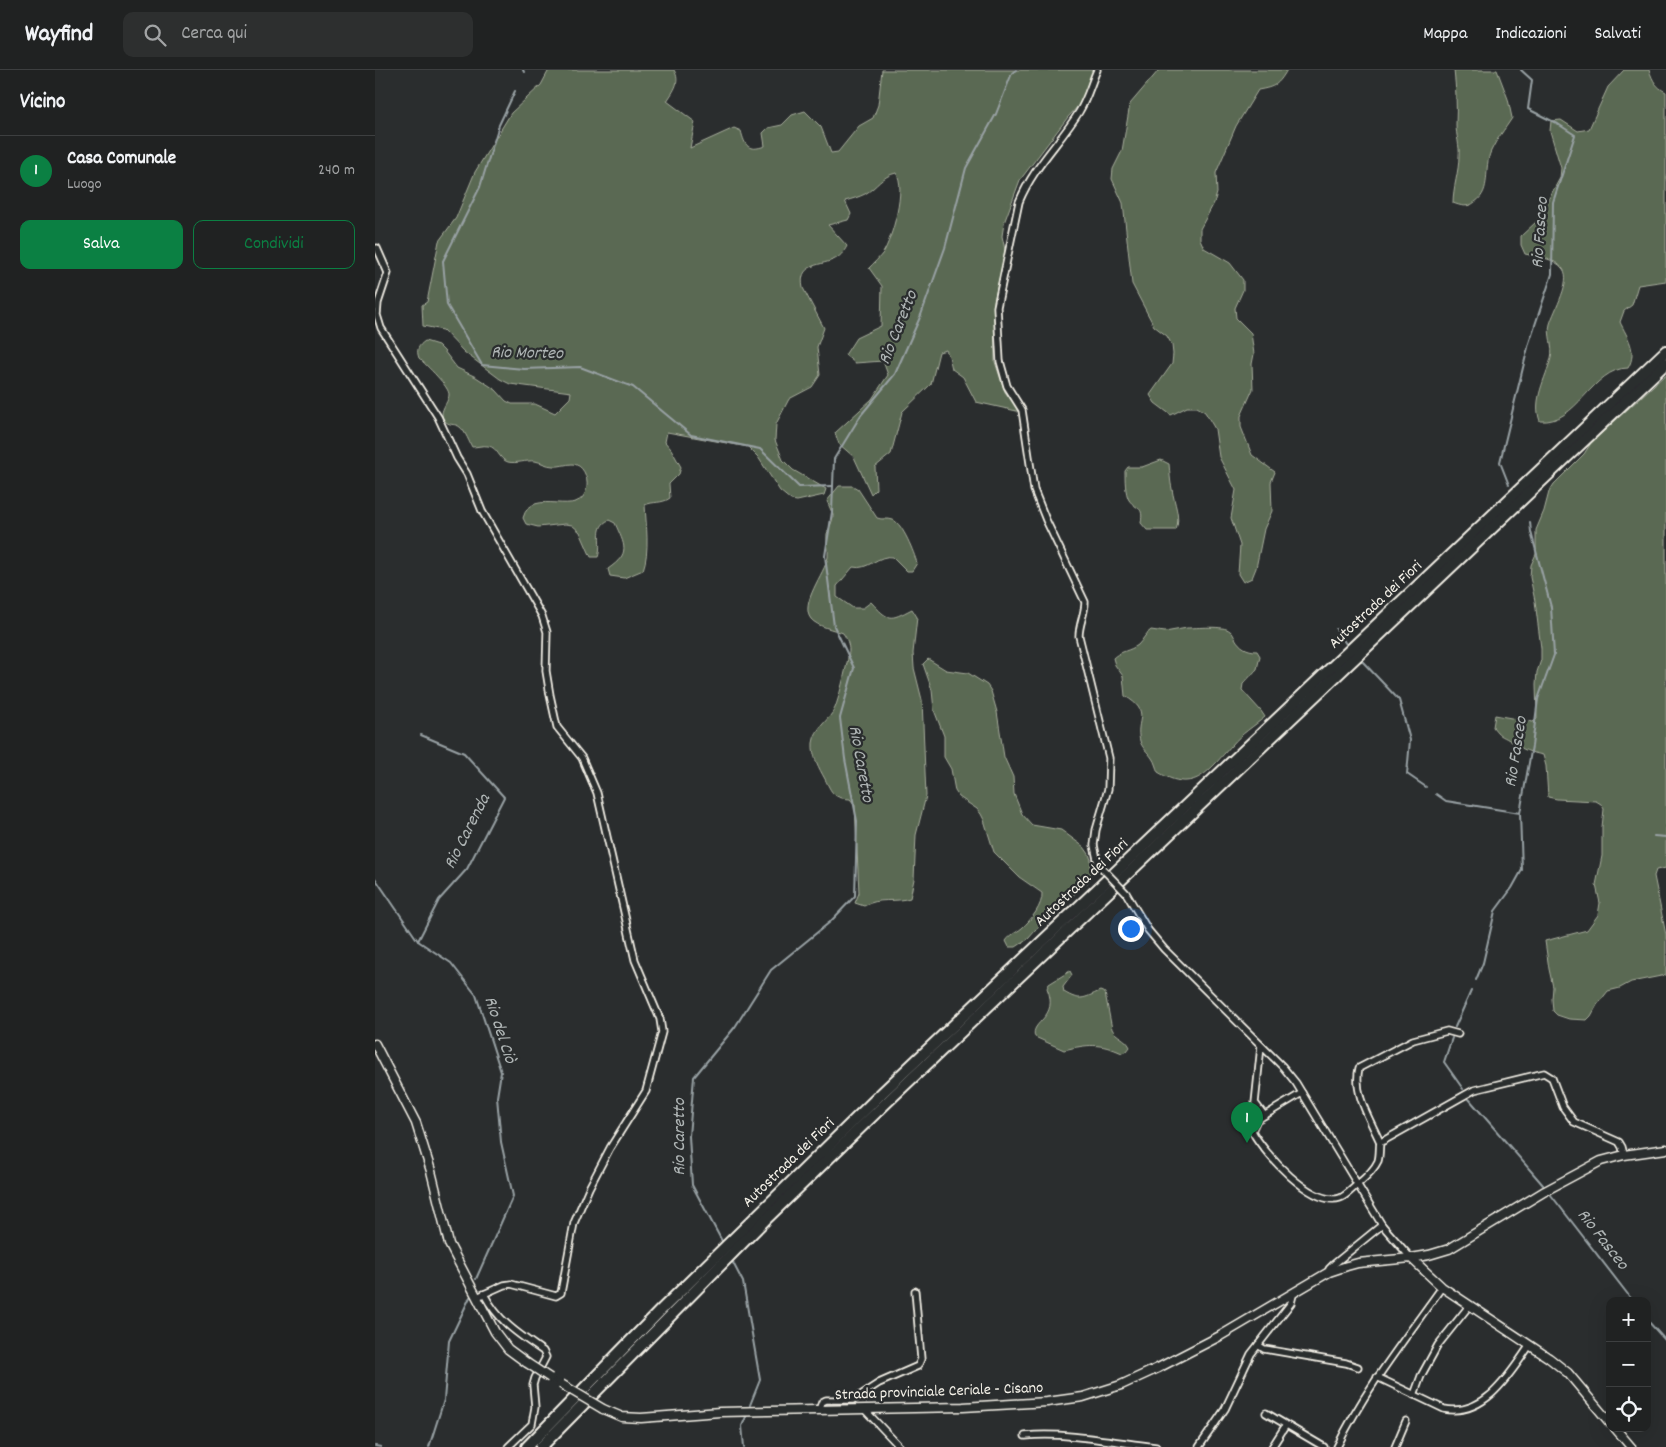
<!DOCTYPE html>
<html lang="it">
<meta charset="utf-8">
<style>
body{margin:0;font-family:Dekko,sans-serif;background:#2d2f2f;color:#f1f3f6}
.controls{position:absolute;right:15px;bottom:15px;display:grid;overflow:hidden;border-radius:10px;box-shadow:0 5px 20px #0002}
.controls button{width:45px;height:45px;display:grid;place-items:center;padding:0;border:0;border-bottom:1px solid #3d3f40;background:#202222;color:#f1f3f6;font:25px sans-serif}
.you{position:absolute;left:755px;top:858px;width:18px;height:18px;margin:-12px;border:4px solid #fff;border-radius:50%;background:#1a73e8;box-shadow:0 0 0 8px #1a73e833}
.badge{display:grid;place-items:center;width:32px;height:32px;border-radius:50%;background:#0b8043;color:#fff;font-size:16px;font-weight:700}
.pin{position:absolute;translate:-50% -41px;filter:drop-shadow(0 1px 2px #0008)}
.pin::after{content:'';position:absolute;top:26px;width:18px;height:15px;background:inherit;clip-path:polygon(0 0,100% 0,50% 100%)}
.list{margin:0;padding:0;list-style:none}
h2{display:flex;justify-content:space-between;align-items:center;height:65px;margin:0;padding:0 20px;font-size:21px}
h2 small{font-size:16px;font-weight:400;color:#a2a4a5}
.list li{display:grid;grid-template-columns:32px 1fr auto;gap:15px;align-items:center;box-sizing:border-box;height:70px;padding:0 20px;border-top:1px solid #3d3f40}
.list b{display:block;font-size:19px;white-space:nowrap}
.list p{margin:0;font-size:16px;white-space:nowrap;color:#a2a4a5}
.list em{font-size:16px;font-style:normal;color:#a2a4a5}
.actions{display:flex;gap:10px;padding:15px 20px}
.actions a{flex:1;padding:11px 0;border:1px solid #0b8043;border-radius:10px;text-align:center;font-size:18px;color:#0b8043}
.actions .main{background:#0b8043;color:#fff}
.icon{flex:none;width:28px;height:28px;fill:none;stroke:currentColor;stroke-width:2;stroke-linecap:round;stroke-linejoin:round}
.map{position:relative;flex:none;width:1291px;height:1377px;overflow:hidden}
header{display:flex;align-items:center;gap:30px;box-sizing:border-box;height:70px;padding:0 25px;background:#202222;border-bottom:1px solid #3d3f40}
header strong{font-size:24px}
nav{display:flex;gap:28px;margin-inline-start:auto;font-size:18px}
.search{width:350px;height:45px;background:#2d2f2f;display:flex;align-items:center;gap:12px;box-sizing:border-box;padding:0 18px;border-radius:10px;color:#a2a4a5;font-size:19px}
main{display:flex}
aside{flex:1;background:#202222}
.map>svg:first-child{display:block}
</style>
<header>
<strong>Wayfind</strong>
<div class="search"><svg class="icon" aria-label="search" viewBox="0 0 24 24"><circle cx="10" cy="10" r="6"/><path d="M15 15l6 6"/></svg>Cerca qui</div>
<nav><a>Mappa</a><a>Indicazioni</a><a>Salvati</a></nav>
</header>
<main>
<aside>
<h2>Vicino<small></small></h2>
<ul class="list">
<li><span class="badge">1</span><div><b>Casa Comunale</b><p>Luogo</p></div><em>240 m</em></li>
</ul>
<div class="actions"><a class="main">Salva</a><a>Condividi</a></div>
</aside>
<div class="map">
<svg width="1291" height="1377" viewBox="0 0 1291 1377">
<rect width="100%" height="100%" fill="#2a2d2e"/>
<filter id="ink" filterUnits="userSpaceOnUse"><feTurbulence type="fractalNoise" baseFrequency=".02" numOctaves="2"/><feDisplacementMap in="SourceGraphic" scale="10" xChannelSelector="R" yChannelSelector="G"/><feConvolveMatrix kernelMatrix="1 2 1 2 8 2 1 2 1" color-interpolation-filters="sRGB"/></filter>
<g filter="url(#ink)">
<g fill="#5a6952" stroke="#a7ad9d">
<path d="M174 0H299C306 12 299 20 292 31L320 52 315 78 359 58 366 61C370 76 373 82 390 76L388 63 393 58 407 55 417 45 430 41 446 57 456 83 463 82 484 56 498 48 503 35 507 0H719L712 21 706 33 693 47 645 110 629 153 627 166 630 180 626 202 619 230 620 292 630 322 646 342 601 332 588 307 577 299 574 286 571 280 564 282 556 314 527 342 516 384 500 397 501 419 496 424 479 387 464 374 460 363 497 329 513 305 508 291 480 293 470 285 481 268 506 256 507 216 494 198C499 193 504 188 508 183 517 169 532 117 521 103 507 106 502 117 490 124 484 127 477 129 470 131L476 144 473 150 453 155 472 176C469 182 465 187 458 190 443 196 423 194 428 218L449 258 442 277 445 305 437 317 414 329 401 354 400 370 408 390 418 400 451 419 449 425 422 431 416 430 405 421 383 387 373 377 292 362 290 372 296 379 306 397 304 404 294 414 295 428C287 434 278 431 270 435 271 455 275 481 268 500L249 508 235 506 233 499C256 483 250 476 240 453L234 450C218 457 228 473 223 487H216L205 462 197 455 190 454 163 457 151 454 148 448C157 414 206 452 212 417 213 407 208 394 197 394 191 394 184 397 178 396 172 396 166 392 160 391 151 390 141 394 133 392 123 389 123 377 113 376 108 375 102 377 97 377 93 370 89 357 81 355 77 354 74 355 70 351 62 342 73 334 74 325 75 317 51 295 44 288 41 280 43 276 50 271L63 275 69 281 82 298 101 307 121 320 131 331 137 334H160L180 343 195 328 196 322 135 314 125 309 89 282 68 260 48 256 47 235 52 232 64 171 81 148 100 102 136 43 166 15Z"/>
<path d="M784 0H912C903 15 900 17 883 20L861 56 841 103 842 123 839 133 825 159V169L829 178 855 193 868 210V220L860 238 861 248 876 263 879 284 877 294 878 319 866 346V357L877 385 900 402 896 412 897 441 889 459 881 498 877 508 868 512 863 504 865 475 856 448 861 420 844 387 840 359 830 342 822 337H812L796 345 780 333 775 325 797 294 798 284 797 275 792 266 779 256 757 214 748 133 737 109 738 99 747 81 755 34Z"/>
<path d="M1079 0H1122L1133 29 1137 48C1130 59 1121 70 1116 81 1108 98 1117 121 1100 132 1093 138 1086 136 1078 133 1078 117 1084 102 1084 86 1085 76 1081 65 1081 55 1082 36 1081 19 1079 0Z"/>
<path d="M1249 0H1274C1278 11 1281 17 1291 22V211L1263 215 1257 235 1249 241 1245 252C1252 267 1263 281 1253 298 1217 298 1202 355 1165 351 1157 330 1171 308 1176 288 1179 277 1172 264 1175 254 1179 240 1197 211 1188 199 1180 188 1163 187 1150 184L1146 175V166L1161 152 1185 108 1186 98 1175 61 1176 51 1186 50 1203 61 1214 59 1233 17Z"/>
<path d="M1291 304V798L1281 800 1279 806 1291 865V905L1256 912 1245 918 1233 921 1222 935 1216 946 1212 950 1194 949 1182 945 1178 941 1177 929 1178 917 1174 899 1170 871 1212 860 1223 845 1225 833 1221 815 1227 786V757L1229 739 1226 734 1221 731 1182 729 1173 727 1171 696 1168 685C1154 682 1148 680 1137 672 1128 665 1127 669 1118 657L1120 645 1158 652 1162 649 1161 614 1162 602 1166 590V578L1160 531 1155 507 1156 495 1161 484V460L1169 441 1174 422 1179 414 1209 384 1216 373Z"/>
<path d="M786 390 794 394C795 403 795 411 797 419 799 433 806 447 801 460H772L766 453C769 435 762 441 754 430 750 423 750 409 750 401L753 397H767Z"/>
<path d="M464 416H478L483 419 502 448C507 450 513 448 518 450 528 454 539 483 542 493L537 501H532L518 487C503 484 493 501 478 497L462 516V527L478 538H488L496 532C514 551 514 551 537 539L542 547 538 583 539 598 547 630 551 726 541 765 539 809 535 828C519 833 504 827 489 836L480 833 484 823 480 735 475 729C458 728 457 723 450 709 444 698 437 686 438 673 440 657 455 650 460 638 464 628 473 592 474 581 474 574 472 569 468 563 458 559 443 557 436 549 424 534 450 503 453 487 454 480 451 471 452 464 454 457 458 452 458 445L452 431Z"/>
<path d="M812 558C821 558 849 555 855 561 858 563 858 565 860 568 865 577 872 581 882 581L885 586 882 599 868 614 867 620 886 641 890 647C879 656 866 664 857 675 834 700 820 725 783 702 781 698 780 692 777 688 773 682 767 678 765 671 759 649 778 643 750 626L748 606 740 595 738 588C745 581 755 581 763 575 768 570 770 564 776 560L790 562Z"/>
<path d="M553 589 571 600 593 603 612 615 616 621 622 642 629 687 638 707 639 724 647 744 657 755 686 760 709 777 714 784 716 790V805L713 812 668 852 653 869 641 877H634L631 871C636 864 641 863 647 858 656 850 668 835 667 823L644 807 619 782 609 750 606 744 602 739 584 727 580 721 576 699 569 687V666L559 640 557 620 548 594Z"/>
<path d="M695 901 697 905 688 917 689 922C705 932 709 928 725 921L730 923 737 959C741 967 751 968 755 977L752 981 747 983C725 973 713 974 689 980L660 967C654 951 685 949 672 918L674 914Z"/>
</g>
<g fill="none" stroke-linecap="round" stroke-linejoin="round">
<g stroke="#98a1a4" stroke-width="2">
<path d="M148 0 149 2"/>
<path d="M140 21 124 55 105 117 68 191 72 235 107 295 149 299 205 297 258 317 316 365 385 379 424 417 458 416"/>
<path d="M1134 415 1125 392 1154 273 1177 204 1178 132 1200 65 1183 54 1153 39 1157 10 1146 0"/>
<path d="M961 559 971 574"/>
<path d="M987 591 1024 630 1035 670 1032 704 1051 717"/>
<path d="M1061 724 1071 731 1145 743"/>
<path d="M1279 766 1291 767"/>
<path d="M0 808 43 871 76 893 101 925 126 1002 122 1027 126 1072 138 1126 101 1209"/>
<path d="M43 871 64 830 92 799 129 727 89 683 46 665"/>
<path d="M1101 910 1108 893 1120 841 1137 818 1147 800 1145 743 1157 676 1163 629 1179 585 1176 537 1156 462 1155 452"/>
<path d="M1080 957 1096 921"/>
<path d="M1077 968 1069 992 1088 1019"/>
<path d="M1094 1029 1168 1115"/>
<path d="M1176 1125 1258 1231"/>
<path d="M348 1173 317 1115 314 1066 319 1007 360 957 396 900 455 852 480 826 482 751 470 689 465 648 479 598 459 556 450 486 457 442 459 389 486 345 520 304 546 245 570 178 591 98 621 44 637 3 641 0"/>
<path d="M356 1189 368 1212 385 1310 375 1335"/>
<path d="M1272 1250 1291 1271"/>
<path d="M0 1376 6 1377"/>
<path d="M54 1377 69 1330 74 1271 95 1227"/>
<path d="M369 1377 367 1356 371 1347"/>
</g>
<defs>
<g id="street">
<path d="M722 0C715 16 713 27 704 42 684 74 659 96 644 132L622 237 625 291 632 316 647 340 659 420 671 450 710 532C710 544 704 554 704 566L734 688 733 719 721 760 719 775 723 794"/>
<path d="M2 178 13 203 3 233 2 245 6 258 63 347 82 388 92 404 107 441 167 546 172 562 171 601 175 625 182 657 207 688 222 723 260 890 285 949 287 962 271 1021 235 1078 214 1118 199 1153 186 1223 181 1226 136 1214 129 1215 102 1227"/>
<path d="M751 823 773 860 789 879 908 997 921 1013 1007 1155 1036 1188"/>
<path d="M1083 964 1072 961 1038 970 984 998C978 1024 995 1049 1005 1072L1008 1071 1099 1020 1169 1003 1177 1008 1188 1037 1199 1052 1244 1072 1247 1077 1249 1085"/>
<path d="M886 976 880 1033 889 1045"/>
<path d="M927 1023 882 1050 877 1061C889 1083 937 1137 965 1128 971 1126 978 1118 983 1114 990 1108 999 1100 1003 1091 1005 1085 1004 1077 1005 1072"/>
<path d="M954 1202V1199L959 1194 1007 1155"/>
<path d="M109 1224C124 1252 142 1263 168 1281L171 1287 160 1308 158 1315 160 1337 157 1354 133 1377"/>
<path d="M883 1275 889 1279 971 1293 983 1297"/>
<path d="M1002 1307 1069 1339C1110 1347 1135 1304 1155 1275"/>
<path d="M1039 1325 1046 1306 1063 1275 1094 1236"/>
<path d="M489 1339 525 1377"/>
<path d="M444 1340 447 1332 451 1330H478L504 1313 543 1296 546 1289 540 1221"/>
<path d="M891 1343 949 1377"/>
<path d="M650 1366C692 1362 739 1372 781 1377"/>
<path d="M824 1377 850 1339 876 1284 916 1233 918 1225"/>
<path d="M897 1377 911 1355"/>
<path d="M962 1377C990 1319 1030 1269 1067 1217"/>
<path d="M1020 1377 1031 1351"/>
</g>
<g id="secondary">
<path d="M0 974 41 1053 56 1101 74 1174 120 1262 133 1279 152 1293"/>
<path d="M1036 1188 1067 1217 1174 1288 1193 1303 1235 1353"/>
<path d="M228 1339 247 1347 266 1348 345 1342 588 1337 672 1332 708 1327 746 1315 783 1298 845 1266 954 1202 972 1196 983 1193 1036 1188 1054 1185 1074 1179 1170 1121 1226 1091 1249 1085 1291 1079"/>
<path d="M1240 1358 1256 1377"/>
</g>
<g id="highway">
<path d="M152 1377 286 1240 508 1022 1291 281"/>
<path d="M166 1377 390 1150 513 1031 1291 293"/>
</g>
</defs>
<use href="#street" stroke="#f4f1e8" stroke-width="9"/>
<use href="#secondary" stroke="#f4f1e8" stroke-width="11"/>
<use href="#highway" stroke="#f4f1e8" stroke-width="14"/>
<use href="#street" stroke="#2a2d2e" stroke-width="5.5"/>
<use href="#secondary" stroke="#2a2d2e" stroke-width="8"/>
<use href="#highway" stroke="#2a2d2e" stroke-width="10"/>
<defs>
<path id="street-bridge" d="M723 794 751 823"/>
<g id="secondary-bridge">
<path d="M152 1293 175 1308"/>
<path d="M186 1314 228 1339"/>
</g>
</defs>
<use href="#street-bridge" stroke="#f4f1e8" stroke-width="9" stroke-linecap="butt"/>
<use href="#secondary-bridge" stroke="#f4f1e8" stroke-width="11" stroke-linecap="butt"/>
<use href="#street-bridge" stroke="#2a2d2e" stroke-width="5.5"/>
<use href="#secondary-bridge" stroke="#2a2d2e" stroke-width="8"/>
</g>
</g>
<g text-anchor="middle" dominant-baseline="central" stroke-width="4.5" stroke-linejoin="round" paint-order="stroke">
<g font-size="16" fill="#f4f1e8" stroke="#2a2d2e">
<text transform="translate(1001 535) rotate(-43)">Autostrada dei Fiori</text>
<text transform="translate(707 813) rotate(-43)">Autostrada dei Fiori</text>
<text transform="translate(414 1093) rotate(-44)">Autostrada dei Fiori</text>
<text transform="translate(564 1322) rotate(-2)">Strada provinciale Ceriale - Cisano</text>
</g>
<g font-size="18" font-style="italic" fill="#afb5b5" stroke="#2a2d2e">
<text transform="translate(1166 163) rotate(-86)">Rio Fasceo</text>
<text transform="translate(524 258) rotate(-68)">Rio Caretto</text>
<text transform="translate(152 284) rotate(1)">Rio Morteo</text>
<text transform="translate(1142 682) rotate(-81)">Rio Fasceo</text>
<text transform="translate(485 694) rotate(80)">Rio Caretto</text>
<text transform="translate(93 762) rotate(-63)">Rio Carenda</text>
<text transform="translate(124 960) rotate(72)">Rio del Ciò</text>
<text transform="translate(305 1067) rotate(-90)">Rio Caretto</text>
<text transform="translate(1227 1170) rotate(52)">Rio Fasceo</text>
</g>
</g>
</svg>
<div class="controls">
<button>+</button>
<button>−</button>
<button><svg class="icon" aria-label="locate" viewBox="0 0 24 24"><circle cx="12" cy="12" r="6"/><path d="M12 2v4M12 18v4M2 12h4M18 12h4"/></svg></button>
</div>
<div class="you"></div>
<div class="pin badge" style="left:872px;top:1073px">1</div>
</div>
</main>
